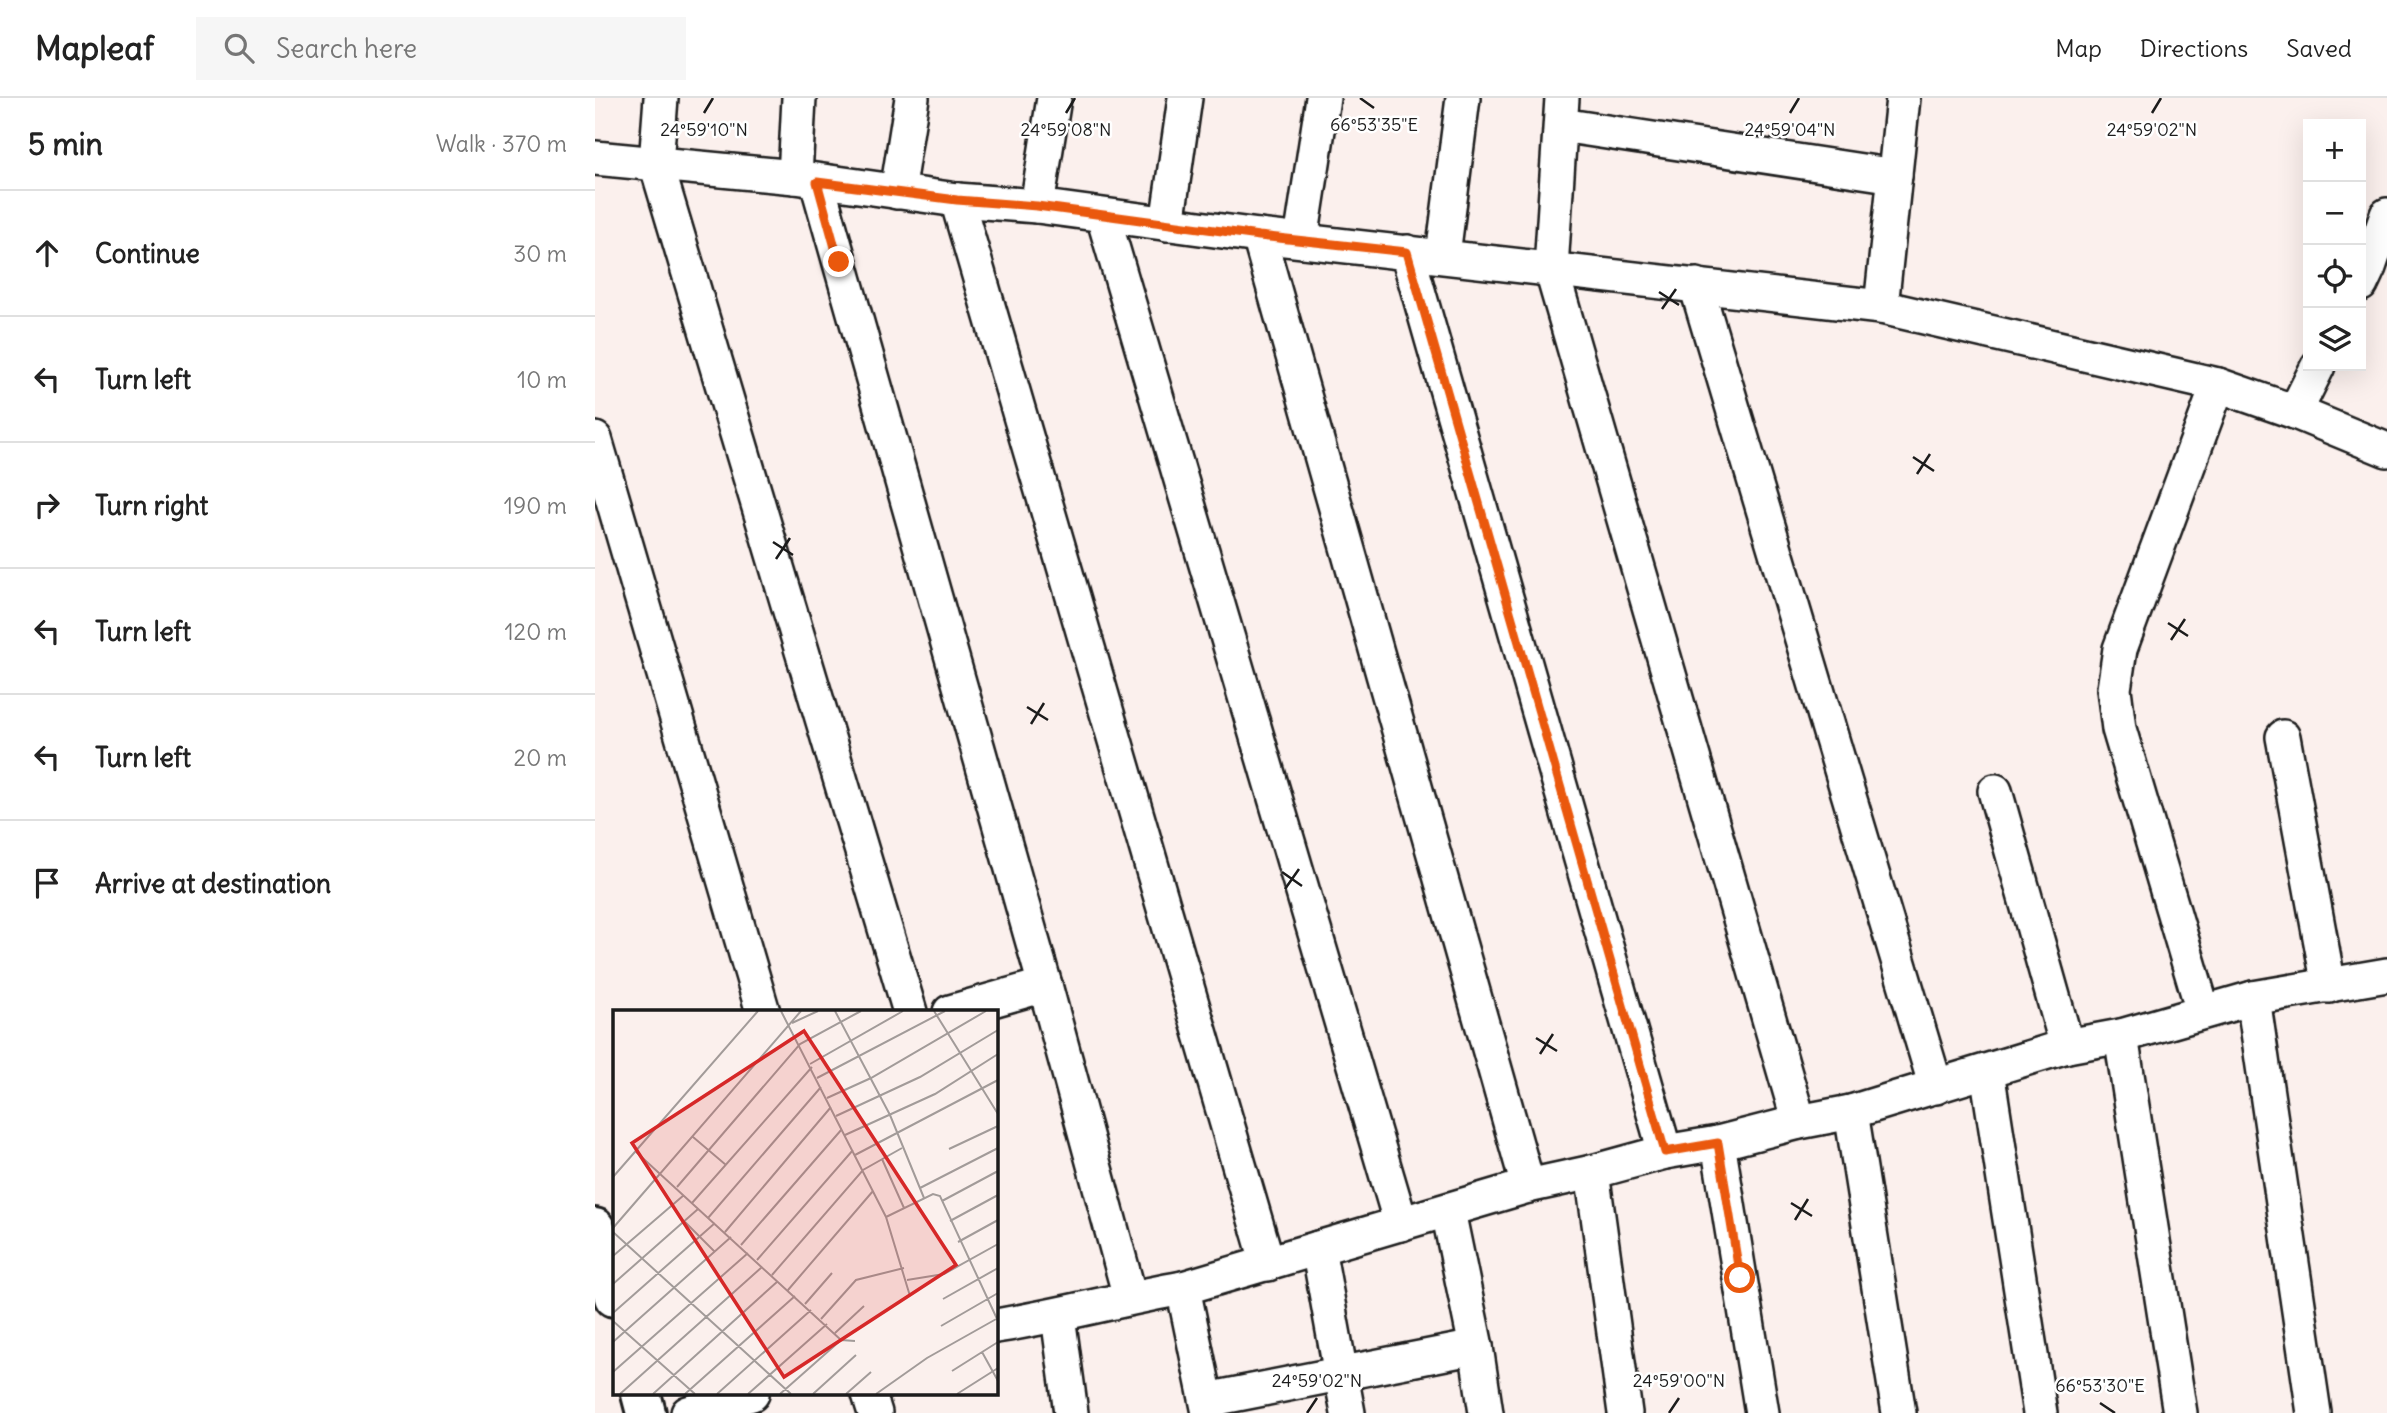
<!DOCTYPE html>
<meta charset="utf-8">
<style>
body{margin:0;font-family:Delius,sans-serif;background:#f6f6f6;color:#222}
.controls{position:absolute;right:21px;top:21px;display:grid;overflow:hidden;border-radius:0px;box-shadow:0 7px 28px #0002}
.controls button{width:63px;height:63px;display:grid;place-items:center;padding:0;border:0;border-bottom:2px solid #e0e0e0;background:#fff;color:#222;font:35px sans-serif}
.stop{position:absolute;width:21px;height:21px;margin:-16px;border:5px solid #ea580c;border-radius:50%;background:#fff}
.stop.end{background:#ea580c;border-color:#fff;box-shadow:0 2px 7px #0008}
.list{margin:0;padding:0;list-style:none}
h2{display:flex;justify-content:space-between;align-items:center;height:91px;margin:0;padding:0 28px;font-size:30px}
h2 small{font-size:23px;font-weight:400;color:#767676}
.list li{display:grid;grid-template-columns:46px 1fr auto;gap:21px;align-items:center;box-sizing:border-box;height:126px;padding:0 28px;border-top:2px solid #e0e0e0}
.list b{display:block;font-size:26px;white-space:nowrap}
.list em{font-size:23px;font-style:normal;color:#767676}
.icon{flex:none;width:38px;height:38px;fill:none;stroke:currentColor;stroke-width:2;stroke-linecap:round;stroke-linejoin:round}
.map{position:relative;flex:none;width:1792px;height:1315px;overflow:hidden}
header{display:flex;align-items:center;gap:42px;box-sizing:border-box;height:98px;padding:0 35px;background:#fff;border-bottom:2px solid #e0e0e0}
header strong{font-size:33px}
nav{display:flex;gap:38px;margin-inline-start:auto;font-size:24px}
.search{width:490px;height:63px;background:#f6f6f6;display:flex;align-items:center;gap:18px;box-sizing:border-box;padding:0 24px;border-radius:0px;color:#767676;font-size:26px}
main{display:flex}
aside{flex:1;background:#fff}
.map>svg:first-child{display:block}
</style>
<header>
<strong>Mapleaf</strong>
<div class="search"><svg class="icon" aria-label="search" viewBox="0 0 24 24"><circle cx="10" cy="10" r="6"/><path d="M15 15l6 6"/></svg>Search here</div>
<nav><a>Map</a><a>Directions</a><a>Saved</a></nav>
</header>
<main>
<aside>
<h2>5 min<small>Walk · 370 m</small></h2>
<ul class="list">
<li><svg class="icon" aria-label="ahead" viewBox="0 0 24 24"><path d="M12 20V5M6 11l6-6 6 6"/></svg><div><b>Continue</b></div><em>30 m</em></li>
<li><svg class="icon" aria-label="left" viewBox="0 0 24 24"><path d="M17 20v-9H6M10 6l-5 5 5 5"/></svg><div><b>Turn left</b></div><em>10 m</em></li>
<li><svg class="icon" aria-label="right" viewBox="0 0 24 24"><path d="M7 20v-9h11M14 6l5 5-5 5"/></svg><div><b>Turn right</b></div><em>190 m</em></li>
<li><svg class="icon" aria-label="left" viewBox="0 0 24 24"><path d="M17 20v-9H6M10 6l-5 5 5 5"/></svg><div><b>Turn left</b></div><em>120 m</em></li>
<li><svg class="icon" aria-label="left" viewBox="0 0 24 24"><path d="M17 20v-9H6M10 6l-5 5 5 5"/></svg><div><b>Turn left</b></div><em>20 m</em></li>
<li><svg class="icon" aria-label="arrive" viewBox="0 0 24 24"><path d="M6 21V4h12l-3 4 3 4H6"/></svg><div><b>Arrive at destination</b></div></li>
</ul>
</aside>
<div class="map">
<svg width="1792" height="1315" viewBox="0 0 1792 1315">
<rect width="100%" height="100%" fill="#fbf0ed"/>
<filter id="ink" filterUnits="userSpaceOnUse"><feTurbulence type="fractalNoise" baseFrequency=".0143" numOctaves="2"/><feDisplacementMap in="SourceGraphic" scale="14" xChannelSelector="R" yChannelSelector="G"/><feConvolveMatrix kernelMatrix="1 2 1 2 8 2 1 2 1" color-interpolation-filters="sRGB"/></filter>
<g filter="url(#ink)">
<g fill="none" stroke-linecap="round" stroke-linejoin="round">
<defs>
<g id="minor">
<path d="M66 0 61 65 315 914"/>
<path d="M967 0 956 170 1204 1024"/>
<path d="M966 27 1300 78"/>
<path d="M0 60 200 79 362 102 442 108 664 138 1286 209 1623 287 1700 314 1792 352"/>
<path d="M200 79 204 0"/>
<path d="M222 84 450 887 535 1199"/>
<path d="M302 94 317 0"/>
<path d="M362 102 673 1166"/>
<path d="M442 108 459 0"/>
<path d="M508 118 806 1126"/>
<path d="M572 126 590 0"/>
<path d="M664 138 933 1088"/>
<path d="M706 142 728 0"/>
<path d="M812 154 1070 1054"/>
<path d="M848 157 868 0"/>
<path d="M1766 186 1774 169 1792 117"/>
<path d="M1101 187 1341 989"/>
<path d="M1286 209 1308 0"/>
<path d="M1700 314 1723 268"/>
<path d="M0 341 168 914"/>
<path d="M1688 639 1734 888"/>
<path d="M1400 693 1472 948"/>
<path d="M1658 900 1719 1315"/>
<path d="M1608 913 1524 631 1519 591 1525 551 1623 287"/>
<path d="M355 914 450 887"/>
<path d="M1526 938 1585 1315"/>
<path d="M1392 973 1445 1315"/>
<path d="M1256 1014 1304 1315"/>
<path d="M1123 1045 1167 1315"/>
<path d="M997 1074 1030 1315"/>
<path d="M853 1113 881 1249 891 1315"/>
<path d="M723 1150 753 1315"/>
<path d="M588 1190 614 1315"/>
<path d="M463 1218 476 1315"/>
<path d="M401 1228C464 1218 525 1201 588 1190L933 1088 997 1074 1070 1054 1123 1045 1204 1024 1256 1014 1472 948 1526 938 1658 900 1792 877"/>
<path d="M274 1296 280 1315"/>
<path d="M612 1302 881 1249"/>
<path d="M93 1315 157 1296"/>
</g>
<g id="tertiary">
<path d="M0 1130 19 1199"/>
<path d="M46 1296 51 1315"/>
</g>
</defs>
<use href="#minor" stroke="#1c1c1c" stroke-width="38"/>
<use href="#tertiary" stroke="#1c1c1c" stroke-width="44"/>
<use href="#minor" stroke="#fff" stroke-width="33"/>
<use href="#tertiary" stroke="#fff" stroke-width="38"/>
</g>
</g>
<g fill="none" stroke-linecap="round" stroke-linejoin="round" filter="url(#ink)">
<path stroke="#ea580c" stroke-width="9" d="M244 164 222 84 362 102 442 108 664 138 812 154 1070 1054 1123 1045 1145 1180"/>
</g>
<path fill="none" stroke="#1c1c1c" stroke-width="2.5" d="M765 0 779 10M109 15 118 0M471 15 480 0M1195 15 1204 0M1557 15 1566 0M1064 194 1084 207M1067 211 1081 191M1318 359 1339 373M1322 376 1335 356M178 444 198 457M181 461 195 440M1573 525 1593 538M1576 542 1590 521M432 609 453 622M436 626 449 605M687 774 707 788M690 791 704 771M941 940 962 953M945 956 958 936M1196 1105 1217 1118M1200 1122 1213 1101M1505 1305 1520 1315M712 1315 722 1300M1074 1315 1084 1300"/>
<g transform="translate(18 912)">
<rect width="385" height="385" fill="#fbf0ed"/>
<path fill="none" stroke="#a29b99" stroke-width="2" d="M168 1 273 207 297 286M222 1 277 105 311 188M321 1 385 104M179 13 205 1M197 54 290 1M204 68 332 1M214 88 258 68 373 1M223 106 307 67 385 20M232 125 322 84 385 44M80 127 113 155M336 139 385 116M22 141 228 330 242 331M242 145 385 70M269 149 291 198M0 167 145 1M64 177 187 34 248 1M307 178 385 138M329 191 385 161M79 193 199 57M273 207 320 184 327 186 385 311M95 208 208 77M337 211 385 185M72 212 102 242M0 218 188 1M0 222 178 384M112 222 218 97M345 232 385 210M128 235 229 119M0 246 71 185M144 250 240 140M159 265 250 160 289 138M294 270 331 264 385 234M0 274 85 199M175 280 260 181M330 289 385 258M192 294 219 263M0 303 102 213M208 309 243 270 291 258M0 311 82 384M328 316 385 283M222 323 251 296M0 332 118 227M369 342 385 371M339 361 385 332M0 362 135 243M7 384 149 257M40 384 165 271M72 384 182 286M104 384 198 300M135 384 214 314M167 384 228 330M200 384 243 345M233 384 258 362M263 384 314 348 385 308M344 384 385 358"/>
<path fill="#d62828" fill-opacity="0.15" stroke="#d62828" stroke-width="3.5" d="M191 21 343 255 171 367 19 133Z"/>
<rect width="385" height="385" fill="none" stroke="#1c1c1c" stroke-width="3.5"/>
</g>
<g font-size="18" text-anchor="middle" fill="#1c1c1c" stroke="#fff" stroke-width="5" stroke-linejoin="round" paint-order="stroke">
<text x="779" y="33">66°53'35"E</text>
<text x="109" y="38">24°59'10"N</text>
<text x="471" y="38">24°59'08"N</text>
<text x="1195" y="38">24°59'04"N</text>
<text x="1557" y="38">24°59'02"N</text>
<text x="722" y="1289">24°59'02"N</text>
<text x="1084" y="1289">24°59'00"N</text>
<text x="1505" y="1294">66°53'30"E</text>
</g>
</svg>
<div class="controls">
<button>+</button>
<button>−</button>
<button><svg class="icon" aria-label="locate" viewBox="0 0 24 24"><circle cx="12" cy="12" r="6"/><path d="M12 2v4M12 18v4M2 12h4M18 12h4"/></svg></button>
<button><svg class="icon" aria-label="layers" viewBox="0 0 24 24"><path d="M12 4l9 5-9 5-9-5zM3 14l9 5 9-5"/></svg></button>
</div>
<div class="stop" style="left:1145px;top:1180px"></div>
<div class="stop end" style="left:244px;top:164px"></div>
</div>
</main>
